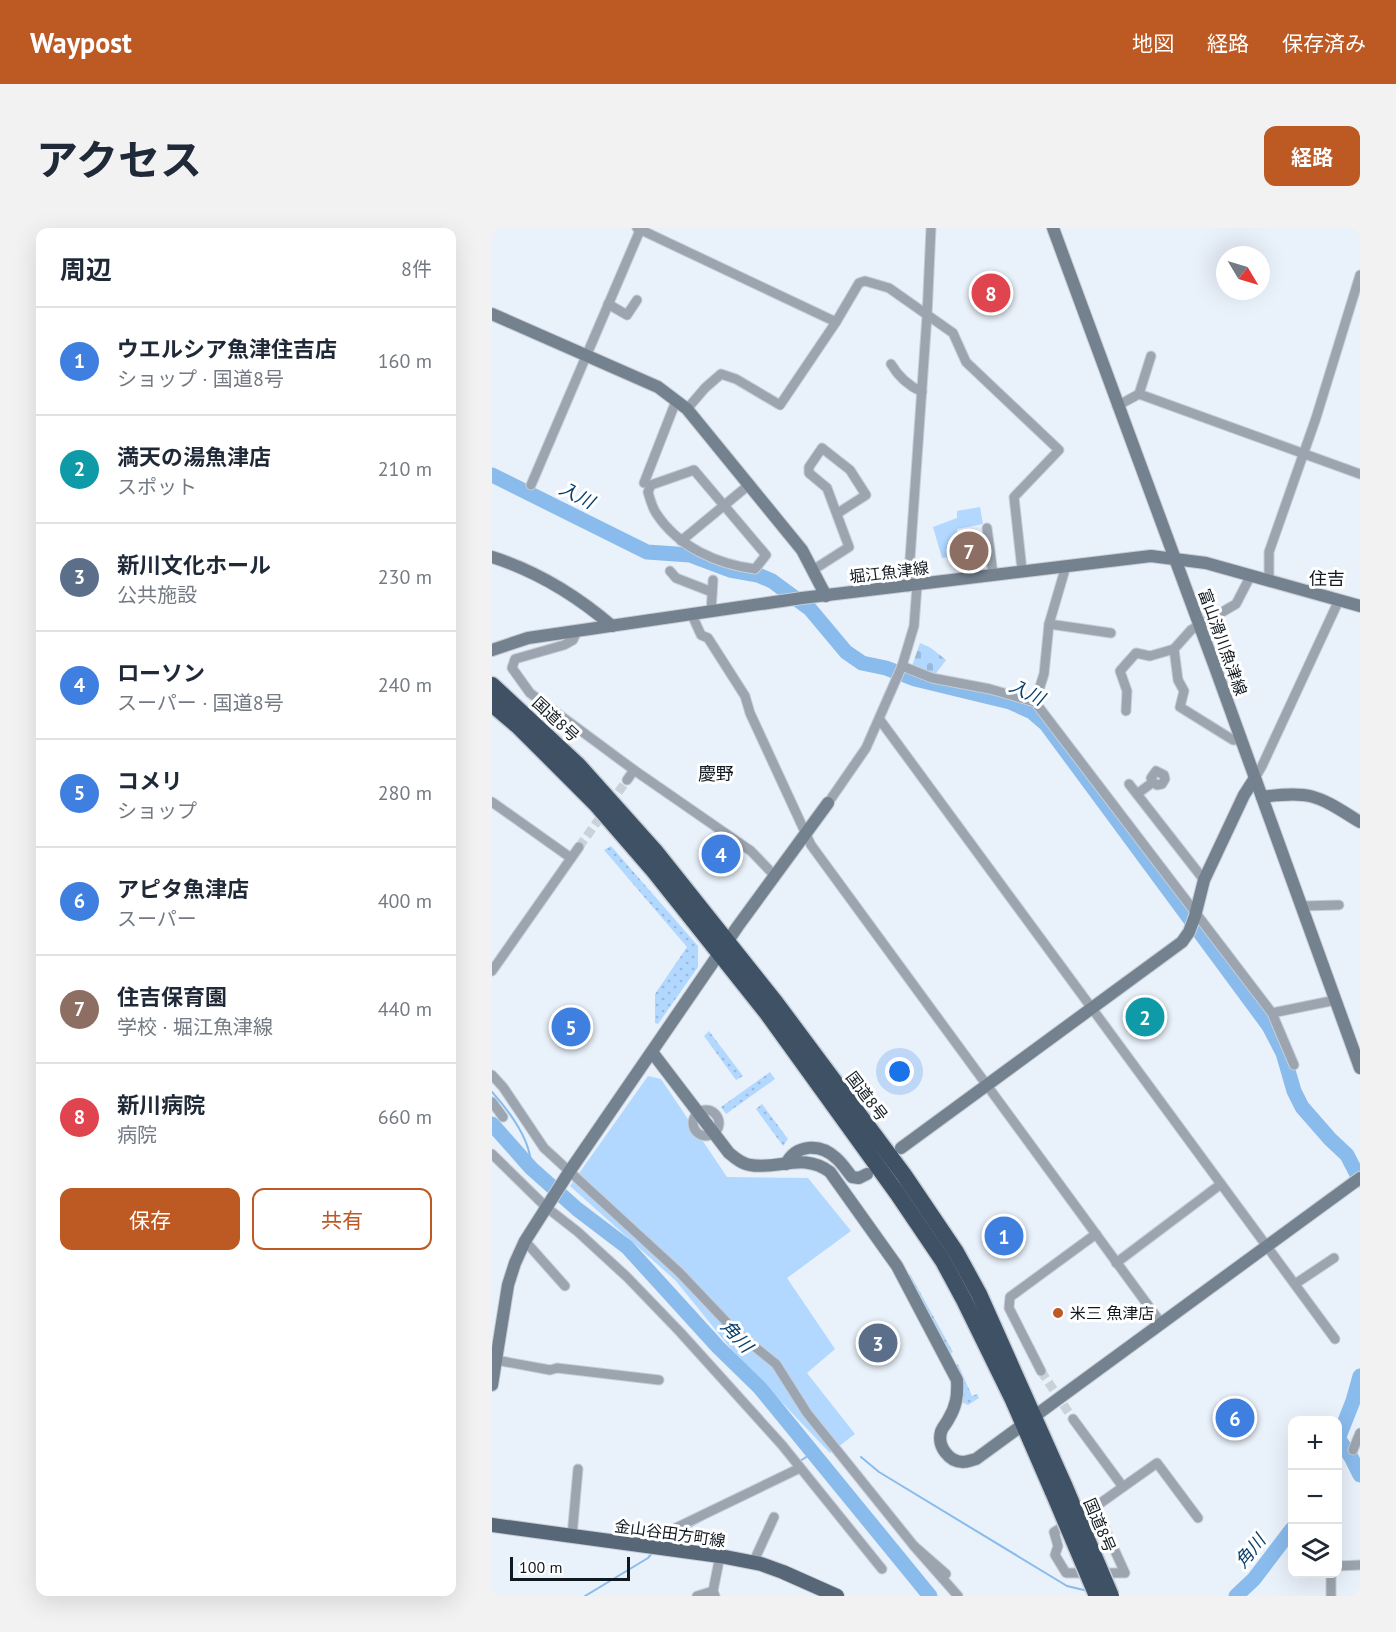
<!DOCTYPE html>
<html lang="ja">
<meta charset="utf-8">
<style>
body{margin:0;font-family:"PT Sans","Noto Sans JP",sans-serif;background:#f2f2f3;color:#1f2937}
.controls{position:absolute;right:18px;bottom:18px;display:grid;overflow:hidden;border-radius:12px;box-shadow:0 6px 24px #0002}
.controls button{width:54px;height:54px;display:grid;place-items:center;padding:0;border:0;border-bottom:2px solid #e0e1e3;background:#fff;color:#1f2937;font:30px sans-serif}
.compass{position:absolute;left:724px;top:18px;width:54px;height:54px;border-radius:50%;background:#fff;box-shadow:0 6px 24px #0002;rotate:128deg}
.scale{position:absolute;left:18px;bottom:15px;width:120px;box-sizing:border-box;padding-left:6px;border:3px solid #111920;border-top:0;font-size:16px;line-height:21px;white-space:nowrap;color:#111920;-webkit-text-stroke:4px #fff;paint-order:stroke}
.you{position:absolute;left:408px;top:844px;width:21px;height:21px;margin:-15px;border:4px solid #fff;border-radius:50%;background:#1a73e8;box-shadow:0 0 0 9px #1a73e833}
.badge{display:grid;place-items:center;width:39px;height:39px;border-radius:50%;background:#bd5923;color:#fff;font-size:20px;font-weight:700}
.pin{position:absolute;translate:-50% -50%;border:3px solid #fff;box-shadow:0 2px 6px #0006}
.list{margin:0;padding:0;list-style:none}
h2{display:flex;justify-content:space-between;align-items:center;height:78px;margin:0;padding:0 24px;font-size:26px}
h2 small{font-size:20px;font-weight:400;color:#747a83}
.list li{display:grid;grid-template-columns:39px 1fr auto;gap:18px;align-items:center;box-sizing:border-box;height:108px;padding:0 24px;border-top:2px solid #e0e1e3}
.list b{display:block;font-size:22px;white-space:nowrap}
.list p{margin:0;font-size:20px;white-space:nowrap;color:#747a83}
.list em{font-size:20px;font-style:normal;color:#747a83}
.actions{display:flex;gap:12px;padding:18px 24px}
.actions a{flex:1;padding:14px 0;border:2px solid #bd5923;border-radius:12px;text-align:center;font-size:21px;color:#bd5923}
.actions .main{background:#bd5923;color:#fff}
.icon{flex:none;width:33px;height:33px;fill:none;stroke:currentColor;stroke-width:2;stroke-linecap:round;stroke-linejoin:round}
.map{position:relative;flex:none;width:868px;height:1368px;overflow:hidden;border-radius:12px}
header{display:flex;align-items:center;gap:36px;box-sizing:border-box;height:84px;padding:0 30px;background:#bd5923;color:#fff}
header strong{font-size:28px}
nav{display:flex;gap:33px;margin-inline-start:auto;font-size:21px}
.intro{display:flex;align-items:center;justify-content:space-between;box-sizing:border-box;height:144px;padding:0 36px}
h1{margin:0;font-size:42px}
.button{padding:15px 27px;border-radius:12px;background:#bd5923;color:#fff;font-size:21px;font-weight:700}
main{display:flex;gap:36px;padding:0 36px}
aside{flex:1;background:#fff;border-radius:12px;box-shadow:0 6px 24px #0002}
.map>svg:first-child{display:block}
</style>
<header>
<strong>Waypost</strong>
<nav><a>地図</a><a>経路</a><a>保存済み</a></nav>
</header>
<div class="intro"><h1>アクセス</h1><a class="button">経路</a></div>
<main>
<aside>
<h2>周辺<small>8件</small></h2>
<ul class="list">
<li><span class="badge" style="background:#3f7fe0">1</span><div><b>ウエルシア魚津住吉店</b><p>ショップ · 国道8号</p></div><em>160 m</em></li>
<li><span class="badge" style="background:#0f9aa8">2</span><div><b>満天の湯魚津店</b><p>スポット</p></div><em>210 m</em></li>
<li><span class="badge" style="background:#5c6f8a">3</span><div><b>新川文化ホール</b><p>公共施設</p></div><em>230 m</em></li>
<li><span class="badge" style="background:#3f7fe0">4</span><div><b>ローソン</b><p>スーパー · 国道8号</p></div><em>240 m</em></li>
<li><span class="badge" style="background:#3f7fe0">5</span><div><b>コメリ</b><p>ショップ</p></div><em>280 m</em></li>
<li><span class="badge" style="background:#3f7fe0">6</span><div><b>アピタ魚津店</b><p>スーパー</p></div><em>400 m</em></li>
<li><span class="badge" style="background:#8d6e63">7</span><div><b>住吉保育園</b><p>学校 · 堀江魚津線</p></div><em>440 m</em></li>
<li><span class="badge" style="background:#e0444e">8</span><div><b>新川病院</b><p>病院</p></div><em>660 m</em></li>
</ul>
<div class="actions"><a class="main">保存</a><a>共有</a></div>
</aside>
<div class="map">
<svg width="868" height="1368" viewBox="0 0 868 1368">
<defs>
<pattern id="grass-dots" width="8" height="8" patternUnits="userSpaceOnUse" patternTransform="scale(1.5)"><rect width="8" height="8" fill="#b2d8ff"/><path d="M2 2h.1M6 6h.1" fill="none" stroke="#98b9da" stroke-width="1.8" stroke-linecap="round"/></pattern>
<pattern id="cemetery-stones" width="16" height="16" patternUnits="userSpaceOnUse" patternTransform="scale(1.5)"><rect width="16" height="16" fill="#b2d8ff"/><path d="M2 7V4a2 2 0 0 1 4 0v3zM10 15v-3a2 2 0 0 1 4 0v3z" fill="#98b9da"/></pattern>
</defs>
<rect width="100%" height="100%" fill="#e9f1fa"/>
<g fill="url(#grass-dots)">
<path d="M119 618 206 718V739L166 796 163 795V766L195 719 112 622Z"/>
<path d="M217 803 251 848 244 852 212 808Z"/>
<path d="M278 844 283 851 234 886 229 879Z"/>
<path d="M270 876 296 911 291 918 264 881Z"/>
<path d="M418 1046 461 1124 458 1126 416 1048Z"/>
<path d="M466 1136 480 1168 485 1166 487 1170 476 1177 469 1174 464 1138Z"/>
</g>
<path fill="url(#cemetery-stones)" d="M428 415 439 420 454 432 442 448 420 438Z"/>
<g fill="#b2d8ff">
<path d="M488 279 491 296 465 301 467 327 450 330 441 299 465 290V283Z"/>
<path d="M156 848 169 851 235 949 316 950 359 1003 295 1050 343 1121 315 1145 363 1206 338 1225 239 1121 184 1053 78 958Z"/>
</g>
<g fill="none" stroke-linecap="round" stroke-linejoin="round">
<g stroke="#89bbed" stroke-width="2">
<path d="M0 864C17 883 40 913 39 940"/>
<path d="M369 1229 387 1244 575 1358 596 1363"/>
<path d="M308 1233 322 1224"/>
<path d="M169 1315 221 1286"/>
<path d="M93 1368 156 1330 161 1324"/>
</g>
<g stroke="#89bbed" stroke-width="15">
<path d="M0 247 155 324 198 327 238 342 266 347 280 353 318 381 354 424 370 435 394 440 423 451 518 474 540 484 554 496 777 798 791 825 802 863 810 879 838 911 855 927 868 952"/>
<path d="M0 896 39 940 85 981 135 1019 226 1119 268 1160 438 1368"/>
<path d="M846 1210 859 1229 868 1247"/>
<path d="M846 1211 861 1173 868 1148"/>
<path d="M744 1368 762 1351 800 1301"/>
</g>
<g stroke="#c9d1d9" stroke-width="9" stroke-dasharray="9 4.5" stroke-linecap="butt">
<path d="M87 619 135 552"/>
<path d="M549 1143 581 1191"/>
</g>
<defs>
<g id="street">
<path d="M145 0 344 94"/>
<path d="M116 76 135 87 145 72"/>
<path d="M399 136C406 148 417 158 430 164"/>
<path d="M647 166 659 128"/>
<path d="M625 178 647 166 868 246"/>
<path d="M195 181 213 160 229 146 244 151 288 177 344 94 367 55 373 53 397 60 461 105 474 134 567 222 522 269 530 342"/>
<path d="M202 242 274 327 263 341C225 336 186 319 164 285 160 279 158 271 156 264L159 257Z"/>
<path d="M152 255 184 173"/>
<path d="M39 257 149 0"/>
<path d="M495 300 501 346"/>
<path d="M189 313 258 256"/>
<path d="M321 342 357 319 335 260 317 245V239L330 220 358 242 374 267 346 285"/>
<path d="M178 343 184 350 220 364"/>
<path d="M777 352V324L824 190 868 47"/>
<path d="M416 359 435 88 439 0"/>
<path d="M219 384 221 352"/>
<path d="M200 387 209 407 216 410 253 468 258 485 319 617 669 1095"/>
<path d="M557 396 619 405"/>
<path d="M85 403 81 412 72 417 23 431 20 440 38 465 142 542 259 623 283 648"/>
<path d="M410 438 440 450 498 461 543 474 780 785 844 772"/>
<path d="M543 474 552 446 557 396 574 338"/>
<path d="M634 483 635 463 628 443 644 425 658 428 682 421"/>
<path d="M388 492 843 1111"/>
<path d="M749 512H741L688 479 692 463 686 452 682 421 699 402 744 376 759 347"/>
<path d="M763 550 770 538 847 372"/>
<path d="M135 552 142 542"/>
<path d="M637 556 712 652"/>
<path d="M645 566 661 554 665 557 670 556 673 551 672 547 664 543 659 550 661 554"/>
<path d="M0 574 79 630"/>
<path d="M336 575 374 520 410 438 422 398 425 358"/>
<path d="M810 678 847 677"/>
<path d="M0 743 87 619"/>
<path d="M780 785 802 837"/>
<path d="M0 847 11 859 52 920 187 1044 243 1103 284 1136 315 1185 422 1318"/>
<path d="M0 874 11 889"/>
<circle cx="214" cy="895" r="13"/>
<path d="M0 926 54 979 86 1004 135 1049 188 1104 290 1217 390 1341"/>
<path d="M33 1013 73 1058"/>
<path d="M624 1035 729 956"/>
<path d="M803 1056 842 1030"/>
<path d="M4 1132 58 1142 65 1140 167 1152"/>
<path d="M549 1143 517 1080 518 1069 604 1006"/>
<path d="M581 1191 631 1259 665 1235 706 1290"/>
<path d="M861 1222 868 1205"/>
<path d="M603 1279 562 1304 566 1318 563 1327 574 1345H633L603 1279 631 1259"/>
<path d="M80 1308 86 1241"/>
<path d="M158 1318 163 1310 308 1240"/>
<path d="M261 1335 282 1289"/>
<path d="M846 1338 868 1337"/>
<path d="M454 1346 422 1318 466 1368"/>
<path d="M839 1346V1368"/>
<path d="M205 1368 221 1363"/>
<path d="M223 1368 221 1363 228 1328"/>
</g>
<g id="secondary">
<path d="M561 0 724 442 868 840"/>
<path d="M0 86 166 159 195 181 310 322 334 368"/>
<path d="M0 329C44 343 85 368 120 398"/>
<path d="M0 422 36 410 310 370 659 328 714 335 868 378"/>
<path d="M770 569C820 562 826 568 868 594"/>
<path d="M160 824 237 925C243 930 250 936 258 937 287 942 311 924 338 944L405 1038 465 1152C466 1168 464 1179 456 1192 454 1196 450 1200 449 1204 445 1218 457 1234 471 1234 475 1234 480 1232 484 1231L868 950"/>
<path d="M409 920 690 714 697 704 703 688 712 652 752 567 763 550"/>
<path d="M294 936C304 916 328 915 344 930 350 935 355 943 360 949L367 950 375 946"/>
<path d="M0 1157 16 1057 23 1035 33 1013 77 944 246 698 336 575"/>
</g>
<path id="primary" d="M0 1297 228 1328 269 1336 291 1344 345 1368"/>
<g id="highway">
<path d="M0 457 86 537 163 623 284 775 412 947 464 1024 487 1066 573 1259"/>
<path d="M0 476 27 499 104 576 162 643 275 785 405 965 451 1033 472 1072 521 1172 561 1264"/>
</g>
</defs>
<use href="#street" stroke="#c6ced7" stroke-width="11"/>
<use href="#secondary" stroke="#c6ced7" stroke-width="14"/>
<use href="#primary" stroke="#c6ced7" stroke-width="16"/>
<use href="#highway" stroke="#c6ced7" stroke-width="19"/>
<use href="#street" stroke="#9ca5af" stroke-width="9"/>
<use href="#secondary" stroke="#74818f" stroke-width="12"/>
<use href="#primary" stroke="#576778" stroke-width="14"/>
<use href="#highway" stroke="#3f5164" stroke-width="16"/>
<defs>
<g id="highway-bridge">
<path d="M573 1259 619 1368"/>
<path d="M561 1264 605 1368"/>
</g>
</defs>
<use href="#highway-bridge" stroke="#c6ced7" stroke-width="19" stroke-linecap="butt"/>
<use href="#highway-bridge" stroke="#3f5164" stroke-width="16"/>
</g>
<circle fill="#bd5923" stroke="#fff" stroke-width="2" cx="566" cy="1085" r="6"/>
<g text-anchor="middle" dominant-baseline="central" stroke-width="6" stroke-linejoin="round" paint-order="stroke">
<g font-size="16" fill="#111920" stroke="#fff">
<text transform="translate(397 344) rotate(-7)">堀江魚津線</text>
<text transform="translate(731 414) rotate(70)">富山滑川魚津線</text>
<text transform="translate(64 491) rotate(43)">国道8号</text>
<text transform="translate(375 868) rotate(53)">国道8号</text>
<text transform="translate(608 1297) rotate(67)">国道8号</text>
<text transform="translate(178 1305) rotate(8)">金山谷田方町線</text>
</g>
<g font-size="16" fill="#111920" stroke="#fff" text-anchor="start">
<text x="578" y="1085">米三 魚津店</text>
</g>
<g font-size="18" font-style="italic" fill="#063f6d" stroke="#fff">
<text transform="translate(85 267) rotate(27)">入川</text>
<text transform="translate(535 464) rotate(26)">入川</text>
<text transform="translate(245 1108) rotate(47)">角川</text>
<text transform="translate(758 1323) rotate(-51)">角川</text>
</g>
<g font-size="18" fill="#111920" stroke="#fff">
<text x="835" y="350">住吉</text>
<text x="224" y="545">慶野</text>
</g>
</g>
</svg>
<div class="controls">
<button>+</button>
<button>−</button>
<button><svg class="icon" aria-label="layers" viewBox="0 0 24 24"><path d="M12 4l9 5-9 5-9-5zM3 14l9 5 9-5"/></svg></button>
</div>
<svg class="compass" viewBox="-18 -18 36 36"><path d="M0-13l5 13h-10z" fill="#e53935"/><path d="M0 13l5-13h-10z" fill="#747a83"/></svg>
<div class="scale">100 m</div>
<div class="you"></div>
<div class="pin badge" style="left:512px;top:1008px;background:#3f7fe0">1</div>
<div class="pin badge" style="left:653px;top:789px;background:#0f9aa8">2</div>
<div class="pin badge" style="left:386px;top:1115px;background:#5c6f8a">3</div>
<div class="pin badge" style="left:229px;top:626px;background:#3f7fe0">4</div>
<div class="pin badge" style="left:79px;top:799px;background:#3f7fe0">5</div>
<div class="pin badge" style="left:743px;top:1190px;background:#3f7fe0">6</div>
<div class="pin badge" style="left:477px;top:323px;background:#8d6e63">7</div>
<div class="pin badge" style="left:499px;top:65px;background:#e0444e">8</div>
</div>
</main>
